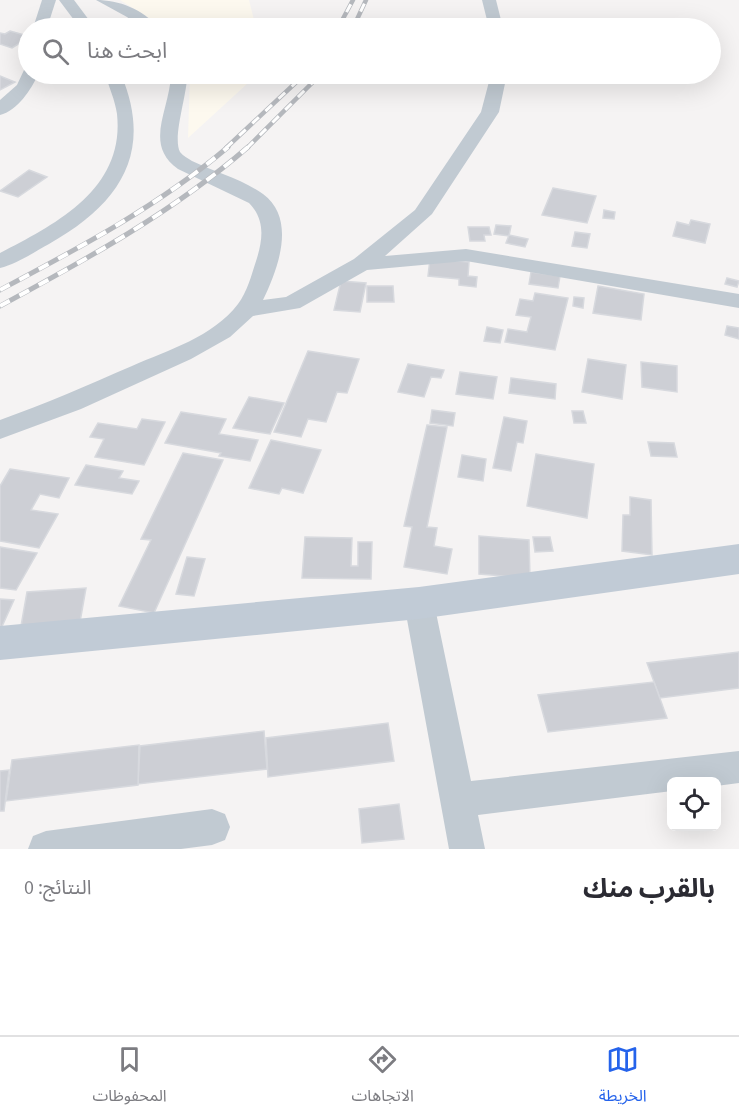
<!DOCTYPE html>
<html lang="ar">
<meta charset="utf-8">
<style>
body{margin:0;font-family:"Source Sans 3","Noto Sans Arabic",sans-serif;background:#f7f7f7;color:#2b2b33;direction:rtl}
.controls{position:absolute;right:18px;bottom:18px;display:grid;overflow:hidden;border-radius:9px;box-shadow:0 6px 24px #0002}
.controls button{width:54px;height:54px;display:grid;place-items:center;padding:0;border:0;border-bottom:2px solid #e1e1e2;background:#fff;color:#2b2b33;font:30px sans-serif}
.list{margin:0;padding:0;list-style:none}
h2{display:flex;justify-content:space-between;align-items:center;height:78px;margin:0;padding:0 24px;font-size:26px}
h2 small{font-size:20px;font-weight:400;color:#7c7c81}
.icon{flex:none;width:33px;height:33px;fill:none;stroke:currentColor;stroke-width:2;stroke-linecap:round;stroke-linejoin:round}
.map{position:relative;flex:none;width:739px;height:849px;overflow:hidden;direction:ltr}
.search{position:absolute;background:#fff;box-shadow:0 6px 24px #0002;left:18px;right:18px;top:18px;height:66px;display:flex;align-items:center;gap:15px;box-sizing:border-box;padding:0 21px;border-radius:33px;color:#7c7c81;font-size:22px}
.sheet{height:186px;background:#fff}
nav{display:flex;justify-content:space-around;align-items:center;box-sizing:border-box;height:84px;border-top:2px solid #e1e1e2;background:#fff;font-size:16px;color:#7c7c81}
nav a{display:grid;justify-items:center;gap:3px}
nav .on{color:#2563eb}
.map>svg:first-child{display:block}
</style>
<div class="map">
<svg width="739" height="849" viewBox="0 0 739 849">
<rect width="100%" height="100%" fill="#f5f3f3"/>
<g fill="#fdf9ef">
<path d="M120 0H249L256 28H165Z"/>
<path d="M190 74H258L188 138Z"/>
</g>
<g fill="#cdcfd5" stroke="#d7d9de" stroke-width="1.5">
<path d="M10 31 28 36V38L12 48 0 44V33L5 34Z"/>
<path d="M0 76 15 82 0 90Z"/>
<path d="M29 170 47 177 18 197 0 191Z"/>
<path d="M553 188 596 196 587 223 542 215Z"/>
<path d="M604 210 615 212 614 219 603 218Z"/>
<path d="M691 220 710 224 705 243 673 236 677 222 689 225Z"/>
<path d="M496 225 511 226 509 236 494 234Z"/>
<path d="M468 227H489L491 235H484L485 241H470Z"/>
<path d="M575 232 590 234 587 248 572 246Z"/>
<path d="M509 235 528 239 525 247 506 243Z"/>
<path d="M430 259 469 262 468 276 477 277 476 287 459 285V279L428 276Z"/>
<path d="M531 272 560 276 558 288 529 284Z"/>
<path d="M727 278 739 281 737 287 725 284Z"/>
<path d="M341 281 366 283 360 312 334 310Z"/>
<path d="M367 286H393L394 302H367Z"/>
<path d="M598 286 644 294 641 320 593 313Z"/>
<path d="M535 293 568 298 555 350 505 342 508 329 527 332 531 317 516 315 520 299 533 301Z"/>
<path d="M574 297 584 298 583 308 573 306Z"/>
<path d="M727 326 739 328V339L725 335Z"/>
<path d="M487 327 503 330 500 343 484 341Z"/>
<path d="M308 351 359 359 347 393 337 392 326 422 308 419 301 437 274 432Z"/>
<path d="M588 359 626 365 622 399 582 392Z"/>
<path d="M641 362 677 366V392L642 387Z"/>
<path d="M408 364 444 370 441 378 431 377 424 397 398 392Z"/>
<path d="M460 372 497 377 493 399 456 394Z"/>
<path d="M511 378 556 384 555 399 509 393Z"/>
<path d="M249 397 284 403 270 434 233 428Z"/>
<path d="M432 410 455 413 453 426 430 423Z"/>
<path d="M572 411H583L586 423H574Z"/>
<path d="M181 412 226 419 219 434 258 440 250 461 219 456 221 453 165 443Z"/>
<path d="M504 417 527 421 523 443 517 442 511 471 493 468Z"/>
<path d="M142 419 165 422 144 465 95 457 104 439 90 437 98 423 137 429Z"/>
<path d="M427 425 447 427 427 527 437 528 434 546 452 549 447 574 404 567 412 527 404 526Z"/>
<path d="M271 440 321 450 303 493 282 488 279 494 249 488Z"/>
<path d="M648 442 674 443 677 457 651 456Z"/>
<path d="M183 453 223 460 154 613 119 606 151 540 141 539Z"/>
<path d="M536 454 594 464 587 518 527 506Z"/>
<path d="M462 455 486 459 483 481 458 477Z"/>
<path d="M86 465 123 471 119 478 139 481 132 494 75 485Z"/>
<path d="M10 469 69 478 59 498 40 494 31 510 58 514 39 548 0 541V486Z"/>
<path d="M630 497 651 500 652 555 622 551 623 515H630Z"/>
<path d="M479 536 529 540 530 578 479 574Z"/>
<path d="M305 537 352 538 351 566H358V542H372L371 579 302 578Z"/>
<path d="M533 537H550L553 551 535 552Z"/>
<path d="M0 547 37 553 16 590 0 588Z"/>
<path d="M187 557 205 559 194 596 176 594Z"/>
<path d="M86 588 80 622 21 626 27 592Z"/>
<path d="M0 599 14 600 0 631Z"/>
<path d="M739 652V688L660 698 647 663Z"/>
<path d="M654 682 667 718 548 732 538 695Z"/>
<path d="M388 723 394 761 268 777 266 738Z"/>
<path d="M264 731 267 769 138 784 140 746Z"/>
<path d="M139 745 138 785 6 801 12 760Z"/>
<path d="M9 770 4 811H0V771Z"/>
<path d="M399 804 404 839 362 843 359 809Z"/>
</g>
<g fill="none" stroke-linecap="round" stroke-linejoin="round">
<g fill="#c1cad2" fill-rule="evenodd">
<path d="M42 0H56L47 28H33Z"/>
<path d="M59 0H74L95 28H80Z"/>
<path d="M96 0C119 0 143 9 158 28H141L127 17Z"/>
<path d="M482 0H496L503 28H489Z"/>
<path d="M28 69V74H38C32 89 17 111 0 115V100L17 85 24 70Z"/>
<path d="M105 74H121C154 153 120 204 49 244 34 252 17 264 0 268V253C56 224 125 189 117 114 115 100 109 87 105 74Z"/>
<path d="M171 74H187C188 93 172 137 180 152 183 156 188 158 192 161 215 172 242 179 263 194 297 219 278 269 263 300L286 297 354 259 415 210 481 112 491 74H507L499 112 432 214 385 256 466 249 739 294V308L466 261 367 270 300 308 253 316 230 337 191 359 81 409 0 439V420C45 404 88 385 132 366 168 350 213 337 238 304 248 291 252 273 257 258 263 238 265 219 249 203L178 169C143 144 170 110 171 74Z"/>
<path d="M419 590 430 594 434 603 471 781 739 751V783L716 786V782H672V791L478 815 485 849H449L404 603 408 594Z"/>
<path d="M212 809 225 814 230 827 225 840 212 845 181 849H28L33 836 46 831Z"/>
</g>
<path fill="#c1cbd6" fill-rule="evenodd" d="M739 544V574L419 619 0 660V626L419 587Z"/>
<defs>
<g id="rail-far1">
<path d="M338 28 353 0"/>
<path d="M353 28 366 0"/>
<path d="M226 148 305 74"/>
<path d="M247 148 321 74"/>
</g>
<g id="rail">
<path d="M0 290C79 248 160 205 228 147"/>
<path d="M0 306C87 259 173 212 248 147"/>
</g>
</defs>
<use href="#rail-far1" stroke="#b5b8bd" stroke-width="4.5"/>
<use href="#rail" stroke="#b5b8bd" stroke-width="5"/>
<use href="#rail-far1" stroke="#fff" stroke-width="3" stroke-dasharray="9" stroke-linecap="butt"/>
<use href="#rail" stroke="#fff" stroke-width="4" stroke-dasharray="11" stroke-linecap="butt"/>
</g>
</svg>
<div class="controls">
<button><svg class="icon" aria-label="locate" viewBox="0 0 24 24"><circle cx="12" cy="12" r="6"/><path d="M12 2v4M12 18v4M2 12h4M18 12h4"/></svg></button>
</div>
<div class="search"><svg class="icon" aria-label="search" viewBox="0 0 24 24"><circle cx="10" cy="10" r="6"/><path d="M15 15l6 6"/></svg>ابحث هنا</div>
</div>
<section class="sheet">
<h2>بالقرب منك<small>النتائج: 0</small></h2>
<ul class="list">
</ul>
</section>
<nav>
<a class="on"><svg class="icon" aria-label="map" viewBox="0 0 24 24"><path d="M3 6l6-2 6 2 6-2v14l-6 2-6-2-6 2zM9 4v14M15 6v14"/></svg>الخريطة</a>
<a><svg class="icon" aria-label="directions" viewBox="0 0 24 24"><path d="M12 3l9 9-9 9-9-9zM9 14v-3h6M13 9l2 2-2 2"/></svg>الاتجاهات</a>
<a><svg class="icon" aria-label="saved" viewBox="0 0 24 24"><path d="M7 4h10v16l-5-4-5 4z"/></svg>المحفوظات</a>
</nav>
